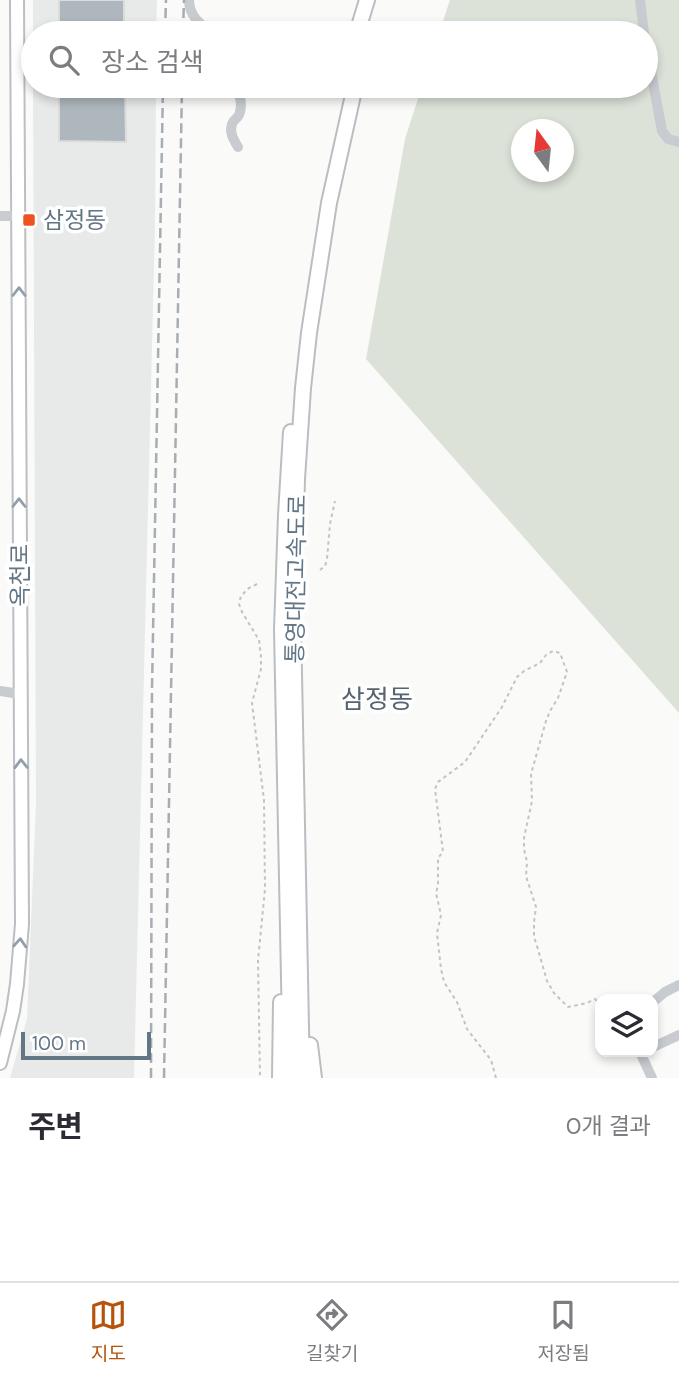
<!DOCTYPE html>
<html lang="ko">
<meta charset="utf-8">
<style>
body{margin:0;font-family:"DM Sans","Noto Sans KR",sans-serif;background:#f7f7f7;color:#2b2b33}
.controls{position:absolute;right:21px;bottom:21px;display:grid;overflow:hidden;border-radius:14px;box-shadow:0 4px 10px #0003}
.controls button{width:63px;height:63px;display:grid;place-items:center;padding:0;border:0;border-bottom:2px solid #e1e1e2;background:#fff;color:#2b2b33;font:35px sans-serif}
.compass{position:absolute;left:511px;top:119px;width:63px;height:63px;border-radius:50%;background:#fff;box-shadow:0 4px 10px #0003;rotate:345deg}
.scale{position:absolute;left:21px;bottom:18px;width:130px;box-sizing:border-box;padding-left:7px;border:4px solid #637685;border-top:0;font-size:19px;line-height:24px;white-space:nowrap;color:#637685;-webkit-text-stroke:5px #fff;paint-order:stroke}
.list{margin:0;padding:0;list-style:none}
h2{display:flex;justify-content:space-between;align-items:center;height:91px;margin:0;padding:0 28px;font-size:30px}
h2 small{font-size:23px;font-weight:400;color:#7c7c81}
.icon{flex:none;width:38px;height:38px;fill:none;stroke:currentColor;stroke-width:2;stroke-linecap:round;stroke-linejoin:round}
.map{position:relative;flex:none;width:679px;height:1078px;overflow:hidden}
.search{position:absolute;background:#fff;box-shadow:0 4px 10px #0003;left:21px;right:21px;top:21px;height:77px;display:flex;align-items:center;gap:18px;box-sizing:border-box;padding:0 24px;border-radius:38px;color:#7c7c81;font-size:26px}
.sheet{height:203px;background:#fff}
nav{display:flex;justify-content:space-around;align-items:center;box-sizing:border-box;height:98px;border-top:2px solid #e1e1e2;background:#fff;font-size:19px;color:#7c7c81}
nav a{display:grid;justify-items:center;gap:4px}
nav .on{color:#b45309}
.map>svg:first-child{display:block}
</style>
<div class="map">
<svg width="679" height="1078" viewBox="0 0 679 1078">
<rect width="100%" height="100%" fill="#fafaf8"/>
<g fill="#e8e9e9">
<path d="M33 0H157L156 33H33V64Z"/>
<path d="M33 86H156L155 225 134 1078H10L27 1019 36 802Z"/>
</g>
<path fill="#dce2d8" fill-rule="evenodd" d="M450 0H679V713L366 359 405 139 422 86H646V33H439ZM522 130H564V172H522Z"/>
<g fill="#aeb7bd" stroke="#dcdcda" stroke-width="2">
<rect x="59" y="0" width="65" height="33"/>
<path d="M59 86H125L126 142 59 141Z"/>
</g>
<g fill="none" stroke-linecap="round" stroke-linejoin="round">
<defs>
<path id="major" d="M0 1063 13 1011 17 984 22 924 17 0"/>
<g id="highway">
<path d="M357 33 367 0"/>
<path d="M310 1045 314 1078"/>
<path d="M280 1078 281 1002"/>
<path d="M291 1078 282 629 286 515 291 432"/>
<path d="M302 1078 293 623 297 479 303 388 309 333 329 203 355 86"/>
</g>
</defs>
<use href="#major" stroke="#bbbfc3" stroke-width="16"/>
<use href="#highway" stroke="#babec1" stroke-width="18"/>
<g stroke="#c1c4c6" stroke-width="2" stroke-dasharray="3.5 3.5" stroke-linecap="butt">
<path d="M320 570 325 566 327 559 330 524 335 501"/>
<path d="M257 584 249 588 241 596 239 604 242 612 259 640 261 657V669L252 703 264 800 265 889 258 960 260 1078"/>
<path d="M496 1078 491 1060 467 1029 457 1002 444 982 441 969 437 933 441 915 436 893 438 885V858L443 852 435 789 438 782 465 762 502 707 517 677 524 671 540 663 546 655 553 651 560 653 567 672 558 698 550 711 546 721 531 774 532 801 524 838V849L527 862 526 876 536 907 534 922V937L537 946 547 981 554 993 568 1007 587 1003 595 999 600 1005"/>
</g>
<g stroke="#c8ccd0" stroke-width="10">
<path d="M189 0C189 16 200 24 212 33"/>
<path d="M640 0 644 33"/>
<path d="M646 44 662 131 668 139 679 142"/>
<path d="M236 86C240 94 243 106 239 115 236 120 234 119 232 124 229 133 234 140 238 147"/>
<path d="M0 216H19"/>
<path d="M0 691 20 694"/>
<path d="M653 1002 665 992 679 985"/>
<path d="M653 1047 679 1035"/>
<path d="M640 1052 652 1078"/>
</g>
<use href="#major" stroke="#fff" stroke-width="12"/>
<use href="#highway" stroke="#fff" stroke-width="14"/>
<g stroke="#a6adb3" stroke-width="2.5" stroke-dasharray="10 5" stroke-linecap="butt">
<path d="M165 33 166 0"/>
<path d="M183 33 184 0"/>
<path d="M151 1078 152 689 163 86"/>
<path d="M164 1078 182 86"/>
</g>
</g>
<defs><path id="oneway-chevron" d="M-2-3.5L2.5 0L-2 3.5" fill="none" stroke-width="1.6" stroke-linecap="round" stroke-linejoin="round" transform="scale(1.75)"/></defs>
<g stroke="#929faa">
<use href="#oneway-chevron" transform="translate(19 292) rotate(-90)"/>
<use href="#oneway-chevron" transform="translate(19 503) rotate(-90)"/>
<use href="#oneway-chevron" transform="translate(21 764) rotate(-91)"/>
<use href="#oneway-chevron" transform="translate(20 943) rotate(-86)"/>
</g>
<rect fill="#f15020" stroke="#fff" stroke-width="2.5" x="22" y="213" width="14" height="14" rx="3.5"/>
<g text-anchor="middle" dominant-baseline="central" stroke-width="7" stroke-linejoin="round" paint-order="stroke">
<g font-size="23" fill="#637685" stroke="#fff" text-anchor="start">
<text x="43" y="220">삼정동</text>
</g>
<g font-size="23" fill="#637685" stroke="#fff">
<text transform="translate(20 575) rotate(-90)">옥천로</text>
<text transform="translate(296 579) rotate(-89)">통영대전고속도로</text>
</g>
<g font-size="26" fill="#556470" stroke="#fff">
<text x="377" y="699">삼정동</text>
</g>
</g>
</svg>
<div class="controls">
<button><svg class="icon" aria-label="layers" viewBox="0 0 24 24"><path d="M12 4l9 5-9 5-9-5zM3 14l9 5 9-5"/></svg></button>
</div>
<svg class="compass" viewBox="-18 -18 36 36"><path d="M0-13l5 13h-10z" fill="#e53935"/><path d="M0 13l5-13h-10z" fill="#7c7c81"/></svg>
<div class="scale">100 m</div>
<div class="search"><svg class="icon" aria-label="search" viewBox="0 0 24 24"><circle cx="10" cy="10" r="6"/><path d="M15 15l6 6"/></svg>장소 검색</div>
</div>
<section class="sheet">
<h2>주변<small>0개 결과</small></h2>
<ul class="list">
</ul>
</section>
<nav>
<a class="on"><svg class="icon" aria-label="map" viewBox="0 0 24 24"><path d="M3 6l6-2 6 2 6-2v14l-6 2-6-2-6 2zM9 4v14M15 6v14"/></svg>지도</a>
<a><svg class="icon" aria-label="directions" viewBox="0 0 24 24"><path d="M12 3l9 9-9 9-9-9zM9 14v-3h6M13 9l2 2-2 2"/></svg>길찾기</a>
<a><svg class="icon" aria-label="saved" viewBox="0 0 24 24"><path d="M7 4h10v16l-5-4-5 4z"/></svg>저장됨</a>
</nav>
